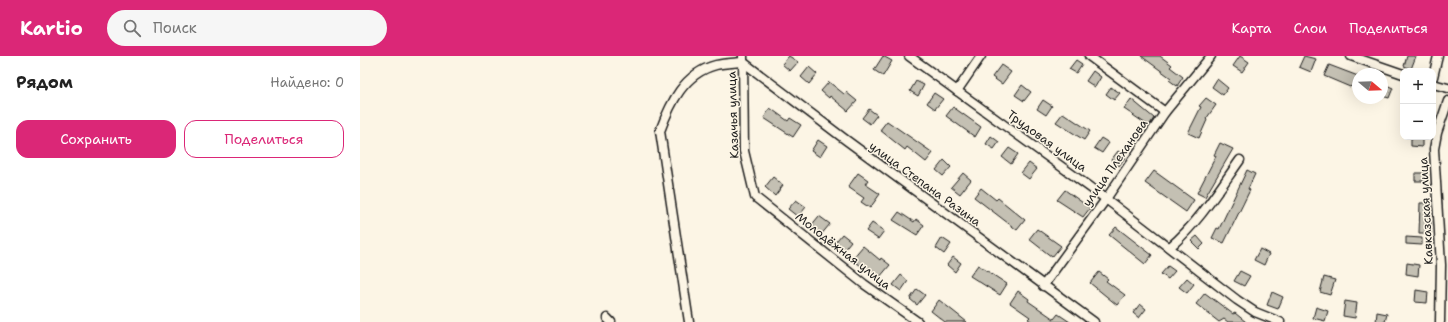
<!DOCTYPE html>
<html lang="ru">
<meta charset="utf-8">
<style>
body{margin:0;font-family:"Shantell Sans",sans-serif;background:#f6f6f6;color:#222}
.controls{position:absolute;right:12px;top:12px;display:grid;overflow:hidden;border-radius:8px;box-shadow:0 4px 16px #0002}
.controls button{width:36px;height:36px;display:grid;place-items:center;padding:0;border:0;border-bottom:1px solid #e0e0e0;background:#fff;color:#222;font:20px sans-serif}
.compass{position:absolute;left:992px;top:12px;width:36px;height:36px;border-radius:50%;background:#fff;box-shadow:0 4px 16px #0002;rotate:109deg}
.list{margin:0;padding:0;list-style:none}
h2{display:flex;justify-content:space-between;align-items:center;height:52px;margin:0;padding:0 16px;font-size:17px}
h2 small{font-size:13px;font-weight:400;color:#767676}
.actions{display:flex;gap:8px;padding:12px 16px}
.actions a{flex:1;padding:9px 0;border:1px solid #db2777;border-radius:12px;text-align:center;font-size:14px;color:#db2777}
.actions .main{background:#db2777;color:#fff}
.icon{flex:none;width:22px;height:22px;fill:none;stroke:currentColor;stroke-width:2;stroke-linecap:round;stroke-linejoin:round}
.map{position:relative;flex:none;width:1088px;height:266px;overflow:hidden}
header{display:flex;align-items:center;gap:24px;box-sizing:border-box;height:56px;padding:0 20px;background:#db2777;color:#fff}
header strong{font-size:19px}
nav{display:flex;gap:22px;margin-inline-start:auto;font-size:14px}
.search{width:280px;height:36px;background:#f6f6f6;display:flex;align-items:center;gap:10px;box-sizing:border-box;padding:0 14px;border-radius:22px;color:#767676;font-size:15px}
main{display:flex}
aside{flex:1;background:#fff}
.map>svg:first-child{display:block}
</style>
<header>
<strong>Kartio</strong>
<div class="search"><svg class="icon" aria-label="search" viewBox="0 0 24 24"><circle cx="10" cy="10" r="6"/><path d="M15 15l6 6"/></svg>Поиск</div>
<nav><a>Карта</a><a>Слои</a><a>Поделиться</a></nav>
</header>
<main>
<aside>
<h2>Рядом<small>Найдено: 0</small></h2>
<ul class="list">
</ul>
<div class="actions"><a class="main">Сохранить</a><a>Поделиться</a></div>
</aside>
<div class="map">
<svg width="1088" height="266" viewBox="0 0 1088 266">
<rect width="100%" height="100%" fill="#fcf5e5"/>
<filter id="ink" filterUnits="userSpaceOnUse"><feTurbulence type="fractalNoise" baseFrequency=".025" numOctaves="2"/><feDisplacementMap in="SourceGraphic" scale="8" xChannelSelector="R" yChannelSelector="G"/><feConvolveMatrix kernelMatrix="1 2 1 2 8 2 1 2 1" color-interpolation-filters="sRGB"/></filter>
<g filter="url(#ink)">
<g fill="#c4c0b3" stroke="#1c1c1c">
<path d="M429 0 438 6 430 15 422 8Z"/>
<path d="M523 0 532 5 523 20 514 14Z"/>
<path d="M781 0H800L812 9 810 11 823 21 817 30 809 24 811 22Z"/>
<path d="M880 0 889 6 882 16 873 10Z"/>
<path d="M944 0 956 3 951 16 939 11Z"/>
<path d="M1047 0H1056L1051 13 1044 10Z"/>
<path d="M716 4 722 8 716 17 709 13Z"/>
<path d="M641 9 651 16 642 28 632 21Z"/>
<path d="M969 9 998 20V33L991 30 990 31 964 20Z"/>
<path d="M449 11 457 18 449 28 441 21Z"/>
<path d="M733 15 741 21 735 31 726 25Z"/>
<path d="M857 23 868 32 863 39 852 31Z"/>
<path d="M556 25 564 29 558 40 550 35Z"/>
<path d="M469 26 484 38 486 36 497 45 488 55 470 40 469 42 461 35Z"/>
<path d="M1022 27 1033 32 1029 42 1022 40Z"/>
<path d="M662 29 671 36 664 45 655 39Z"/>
<path d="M751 31 760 37 754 44 746 38Z"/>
<path d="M574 37 583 43 575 53 567 47Z"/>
<path d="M846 42 856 49 846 63 847 64 839 82 828 77 841 51 839 50Z"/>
<path d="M771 43 794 62 789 70 764 53Z"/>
<path d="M683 44 692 50 686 59 677 53Z"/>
<path d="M593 51 621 71 615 81 586 60Z"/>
<path d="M410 52 428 65 430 62 441 69 433 81 404 62Z"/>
<path d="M509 53 517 59 510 68 502 62Z"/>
<path d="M703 57 730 75 724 84 696 66Z"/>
<path d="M527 65 573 97 566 106 547 91 545 94 520 74Z"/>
<path d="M631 80 639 86 634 93 626 88Z"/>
<path d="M741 82 749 87 742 97 734 92Z"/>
<path d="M1051 82H1062V91L1051 90Z"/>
<path d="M458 84 467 90 460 101 451 95Z"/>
<path d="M860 87 873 93 845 141 837 137 856 100 854 99Z"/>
<path d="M649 92 658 98 651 108 642 101Z"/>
<path d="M758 95 766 100 759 110 751 104Z"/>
<path d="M584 104 591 111 583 120 576 114Z"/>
<path d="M669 107 677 113 669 123 661 117Z"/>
<path d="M887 114 895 118 888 133 890 134 864 187 852 182 857 172 859 173Z"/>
<path d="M794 115 834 144 826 156 785 127Z"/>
<path d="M498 117 508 124 505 128 520 138 510 152 501 146 504 142 488 131Z"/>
<path d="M603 117 611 124 600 138 591 131Z"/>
<path d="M1055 117H1067L1066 125H1055Z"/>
<path d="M413 121 423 129 415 140 405 131Z"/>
<path d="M621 132 636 144 638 142 665 164 657 174 614 141Z"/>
<path d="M705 134 730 152 723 161 697 144Z"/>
<path d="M436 144 446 151 438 161 428 153Z"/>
<path d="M1060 147H1069V164H1071V177H1059Z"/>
<path d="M539 156 554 166 556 163 564 169 557 179 533 164Z"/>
<path d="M459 160 470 168 460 180 450 171Z"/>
<path d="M512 167 524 175 518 183 506 175Z"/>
<path d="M756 171 792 199 785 208 749 179Z"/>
<path d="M677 173 701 190 692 201 669 183Z"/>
<path d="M482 178 491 185 483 195 474 188Z"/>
<path d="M837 180 844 188 839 193 831 185Z"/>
<path d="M1046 181 1062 182V189L1046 188Z"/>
<path d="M582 182 591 188 584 198 576 192Z"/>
<path d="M503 190 520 204 521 202 530 209 519 222 502 208 501 210 492 203Z"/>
<path d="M900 193 909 198 904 209 894 204Z"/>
<path d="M593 201 601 207 595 216 587 209Z"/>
<path d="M1047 207 1059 209 1058 220 1046 218Z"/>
<path d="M618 209 647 228 640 239 610 220Z"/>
<path d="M808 210 815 215 808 223 801 218Z"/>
<path d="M880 215 890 220 884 230 874 225Z"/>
<path d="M739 216 748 223 746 225 765 239 757 249 730 227Z"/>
<path d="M541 219 548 225 541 235 533 229Z"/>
<path d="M964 221 975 224 970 239 960 236Z"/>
<path d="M827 222 834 228 827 237 819 231Z"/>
<path d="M557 233 565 239 557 249 550 243Z"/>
<path d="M1056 234 1068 236 1067 247 1055 246Z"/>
<path d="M658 235 669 243 668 245 694 263 698 258 710 266H672L668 263 670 261 650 247Z"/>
<path d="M912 236 923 241 918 253 907 249Z"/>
<path d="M845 237 873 258 875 257 886 266H868L864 263 859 266 836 248Z"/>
<path d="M579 244 588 251 607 266H585L571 255Z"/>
<path d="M985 245 997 247 995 262 983 260Z"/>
<path d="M780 248 786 253 779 262 773 257Z"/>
<path d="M956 251 968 255 965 265 953 262Z"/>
<path d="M1017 256 1027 258 1025 266H1016Z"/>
</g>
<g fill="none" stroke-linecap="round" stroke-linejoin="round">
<defs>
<g id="minor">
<path d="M383 0 384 95 395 141 504 228 558 266"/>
<path d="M549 0 746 143 877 244 895 256 920 266"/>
<path d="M729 0 805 56"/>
<path d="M991 0 1043 18"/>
<path d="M1073 21 1078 0"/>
<path d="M1073 28 1088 32"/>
<path d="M597 35 621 0"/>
<path d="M810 191C839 166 858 135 880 104"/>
<path d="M683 230 746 143 805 56 851 0"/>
<path d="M247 262 251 266"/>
<path d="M329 266 300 75C310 48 324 17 356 9 365 7 374 7 383 6L486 84 734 266"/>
<path d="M1080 266 1081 209 1074 93 1077 77 1088 45"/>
</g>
</defs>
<use href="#minor" stroke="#1c1c1c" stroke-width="11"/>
<use href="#minor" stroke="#fcf5e5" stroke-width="8"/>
</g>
</g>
<g text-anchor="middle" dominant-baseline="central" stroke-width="3" stroke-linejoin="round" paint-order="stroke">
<g font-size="12" fill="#1c1c1c" stroke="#fcf5e5">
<text transform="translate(373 59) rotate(-92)">Казачья улица</text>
<text transform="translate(687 85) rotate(36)">Трудовая улица</text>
<text transform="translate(755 107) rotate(-55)">улица Плеханова</text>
<text transform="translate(565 128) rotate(36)">улица Степана Разина</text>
<text transform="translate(1066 155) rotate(-93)">Кавказская улица</text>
<text transform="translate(483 195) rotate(38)">Молодёжная улица</text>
</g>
</g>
</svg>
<div class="controls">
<button>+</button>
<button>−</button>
</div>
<svg class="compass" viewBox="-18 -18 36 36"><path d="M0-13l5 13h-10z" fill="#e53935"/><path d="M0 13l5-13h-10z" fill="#767676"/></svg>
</div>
</main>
